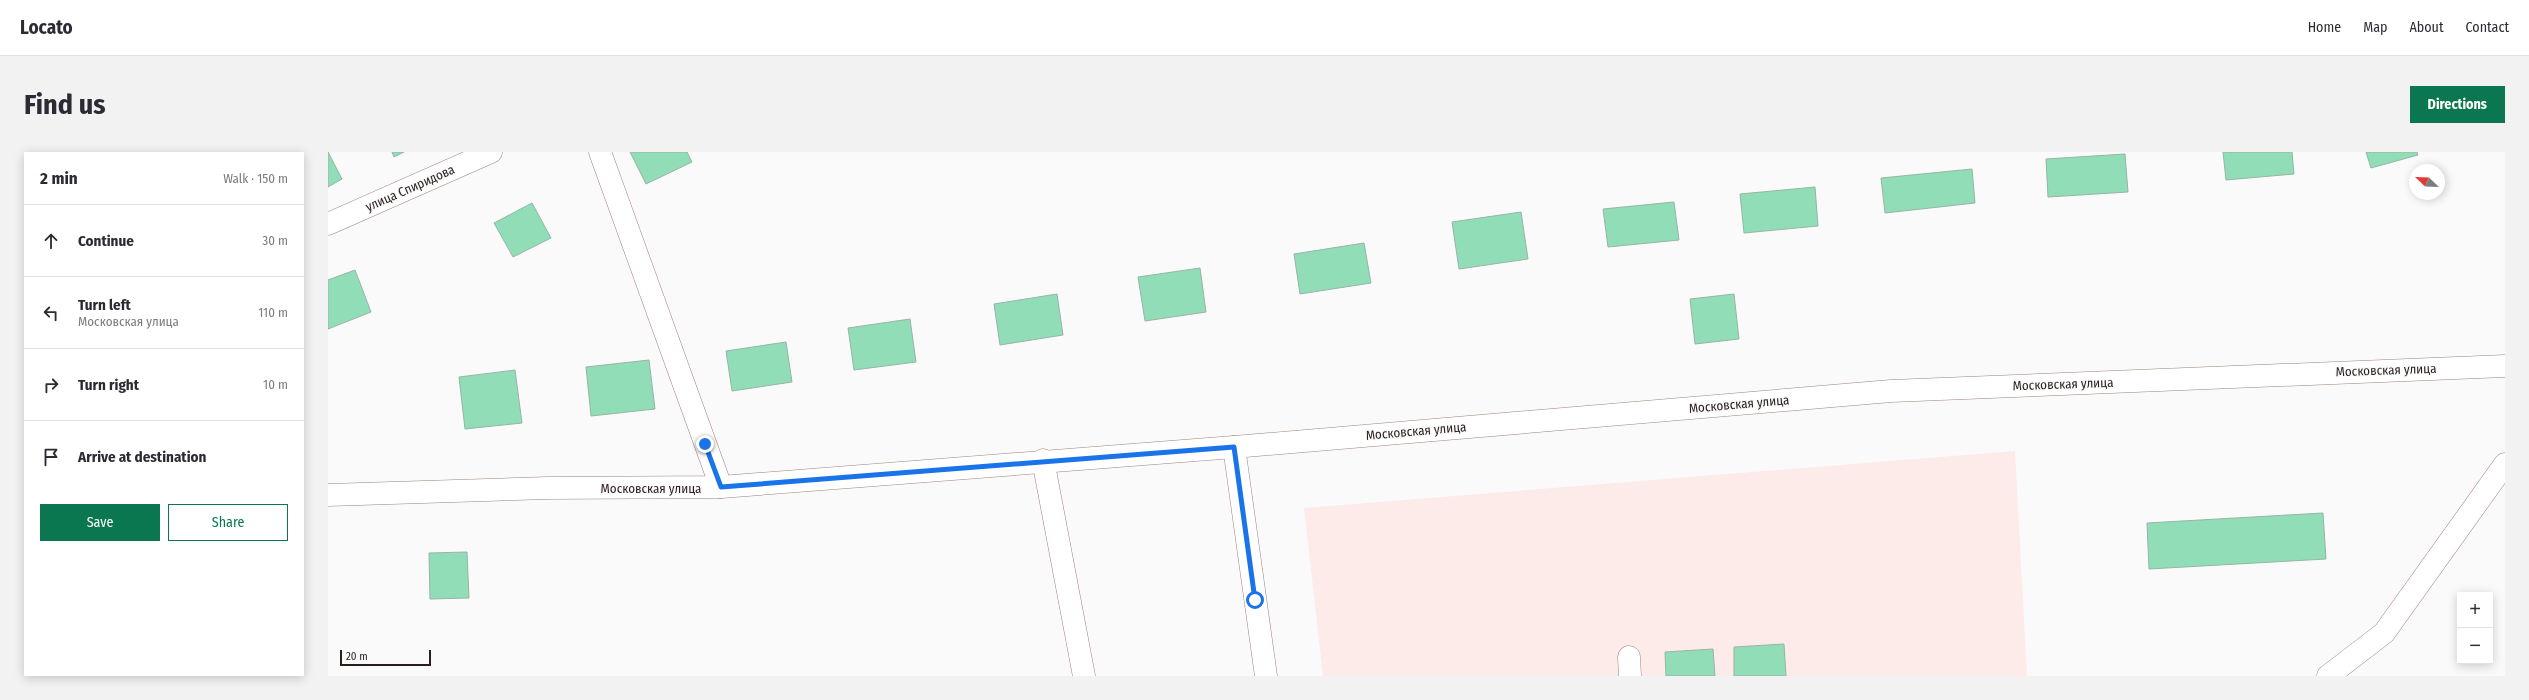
<!DOCTYPE html>
<meta charset="utf-8">
<style>
body{margin:0;font-family:"Fira Sans Condensed",sans-serif;background:#f2f2f3;color:#2b2b33}
.controls{position:absolute;right:12px;bottom:12px;display:grid;overflow:hidden;border-radius:0px;box-shadow:0 2px 10px #0003}
.controls button{width:36px;height:36px;display:grid;place-items:center;padding:0;border:0;border-bottom:1px solid #e1e1e2;background:#fff;color:#2b2b33;font:20px sans-serif}
.compass{position:absolute;left:2081px;top:12px;width:36px;height:36px;border-radius:50%;background:#fff;box-shadow:0 2px 10px #0003;rotate:293deg}
.scale{position:absolute;left:12px;bottom:10px;width:91px;box-sizing:border-box;padding-left:4px;border:2px solid #2b1f1e;border-top:0;font-size:11px;line-height:14px;white-space:nowrap;color:#2b1f1e;-webkit-text-stroke:3px #fafafa;paint-order:stroke}
.stop{position:absolute;width:12px;height:12px;margin:-9px;border:3px solid #1a73e8;border-radius:50%;background:#fff}
.stop.end{background:#1a73e8;border-color:#fff;box-shadow:0 1px 4px #0008}
.list{margin:0;padding:0;list-style:none}
h2{display:flex;justify-content:space-between;align-items:center;height:52px;margin:0;padding:0 16px;font-size:17px}
h2 small{font-size:13px;font-weight:400;color:#7c7c81}
.list li{display:grid;grid-template-columns:26px 1fr auto;gap:12px;align-items:center;box-sizing:border-box;height:72px;padding:0 16px;border-top:1px solid #e1e1e2}
.list b{display:block;font-size:15px;white-space:nowrap}
.list p{margin:0;font-size:13px;white-space:nowrap;color:#7c7c81}
.list em{font-size:13px;font-style:normal;color:#7c7c81}
.actions{display:flex;gap:8px;padding:12px 16px}
.actions a{flex:1;padding:9px 0;border:1px solid #0a7750;border-radius:0px;text-align:center;font-size:14px;color:#0a7750}
.actions .main{background:#0a7750;color:#fff}
.icon{flex:none;width:22px;height:22px;fill:none;stroke:currentColor;stroke-width:2;stroke-linecap:round;stroke-linejoin:round}
.map{position:relative;flex:none;width:2177px;height:524px;overflow:hidden;border-radius:0px}
header{display:flex;align-items:center;gap:24px;box-sizing:border-box;height:56px;padding:0 20px;background:#fff;border-bottom:1px solid #e1e1e2}
header strong{font-size:19px}
nav{display:flex;gap:22px;margin-inline-start:auto;font-size:14px}
.intro{display:flex;align-items:center;justify-content:space-between;box-sizing:border-box;height:96px;padding:0 24px}
h1{margin:0;font-size:28px}
.button{padding:10px 18px;border-radius:0px;background:#0a7750;color:#fff;font-size:14px;font-weight:700}
main{display:flex;gap:24px;padding:0 24px}
aside{flex:1;background:#fff;border-radius:0px;box-shadow:0 2px 10px #0003}
.map>svg:first-child{display:block}
</style>
<header>
<strong>Locato</strong>
<nav><a>Home</a><a>Map</a><a>About</a><a>Contact</a></nav>
</header>
<div class="intro"><h1>Find us</h1><a class="button">Directions</a></div>
<main>
<aside>
<h2>2 min<small>Walk · 150 m</small></h2>
<ul class="list">
<li><svg class="icon" aria-label="ahead" viewBox="0 0 24 24"><path d="M12 20V5M6 11l6-6 6 6"/></svg><div><b>Continue</b></div><em>30 m</em></li>
<li><svg class="icon" aria-label="left" viewBox="0 0 24 24"><path d="M17 20v-9H6M10 6l-5 5 5 5"/></svg><div><b>Turn left</b><p>Московская улица</p></div><em>110 m</em></li>
<li><svg class="icon" aria-label="right" viewBox="0 0 24 24"><path d="M7 20v-9h11M14 6l5 5-5 5"/></svg><div><b>Turn right</b></div><em>10 m</em></li>
<li><svg class="icon" aria-label="arrive" viewBox="0 0 24 24"><path d="M6 21V4h12l-3 4 3 4H6"/></svg><div><b>Arrive at destination</b></div></li>
</ul>
<div class="actions"><a class="main">Save</a><a>Share</a></div>
</aside>
<div class="map">
<svg width="2177" height="524" viewBox="0 0 2177 524">
<rect width="100%" height="100%" fill="#fafafa"/>
<path fill="#fdebea" d="M1687 299 1699 524H995L976 356Z"/>
<g fill="#90ddb7" stroke="#97b5a5">
<path d="M0 0 14 27 0 35Z"/>
<path d="M64 0H76L66 5Z"/>
<path d="M302 0H359L364 10 318 32Z"/>
<path d="M1895 0H1964L1966 22 1898 28Z"/>
<path d="M2038 0H2089L2090 3 2043 16Z"/>
<path d="M1797 2 1800 40 1720 45 1718 7Z"/>
<path d="M1644 17 1647 51 1557 61 1553 26Z"/>
<path d="M1487 35 1490 74 1416 81 1412 42Z"/>
<path d="M1346 50 1351 88 1280 95 1275 57Z"/>
<path d="M204 51 223 86 185 105 166 71Z"/>
<path d="M1193 60 1200 107 1131 117 1124 70Z"/>
<path d="M1036 91 1043 131 972 142 966 102Z"/>
<path d="M872 116 878 160 817 169 810 125Z"/>
<path d="M27 118 43 160 0 177V128Z"/>
<path d="M729 142 735 183 672 193 666 152Z"/>
<path d="M1406 142 1411 187 1367 192 1362 147Z"/>
<path d="M582 167 588 210 526 218 520 176Z"/>
<path d="M458 190 464 230 404 239 398 199Z"/>
<path d="M321 208 327 257 263 264 258 215Z"/>
<path d="M187 218 194 271 137 277 131 225Z"/>
<path d="M1995 361 1998 407 1821 417 1819 371Z"/>
<path d="M139 400 141 446 102 447 101 401Z"/>
<path d="M1456 492 1458 524H1406V495Z"/>
<path d="M1385 497 1387 524H1338L1337 500Z"/>
</g>
<g fill="none" stroke-linecap="round" stroke-linejoin="round">
<defs>
<g id="minor">
<path d="M272 0 393 335"/>
<path d="M0 72 163 0"/>
<path d="M906 295 938 524"/>
<path d="M715 308 756 524"/>
<path d="M0 343 219 336 393 335 906 295 1563 239 2177 214"/>
<path d="M1301 505 1302 524"/>
<path d="M2000 524 2056 481 2177 312"/>
</g>
</defs>
<use href="#minor" stroke="#a1817f" stroke-width="23"/>
<use href="#minor" stroke="#fff" stroke-width="22"/>
</g>
<g fill="none" stroke-linecap="round" stroke-linejoin="round">
<path stroke="#1a73e8" stroke-width="5" d="M377 292 393 335 906 295 927 448"/>
</g>
<g text-anchor="middle" dominant-baseline="central" stroke-width="3" stroke-linejoin="round" paint-order="stroke">
<g font-size="13" fill="#2b1f1e" stroke="#fafafa">
<text transform="translate(82 36) rotate(-24)">улица Спиридова</text>
<text transform="translate(2058 218) rotate(-2)">Московская улица</text>
<text transform="translate(1735 232) rotate(-2)">Московская улица</text>
<text transform="translate(1411 252) rotate(-5)">Московская улица</text>
<text transform="translate(1088 279) rotate(-5)">Московская улица</text>
<text x="323" y="336">Московская улица</text>
</g>
</g>
</svg>
<div class="controls">
<button>+</button>
<button>−</button>
</div>
<svg class="compass" viewBox="-18 -18 36 36"><path d="M0-13l5 13h-10z" fill="#e53935"/><path d="M0 13l5-13h-10z" fill="#7c7c81"/></svg>
<div class="scale">20 m</div>
<div class="stop" style="left:927px;top:448px"></div>
<div class="stop end" style="left:377px;top:292px"></div>
</div>
</main>
